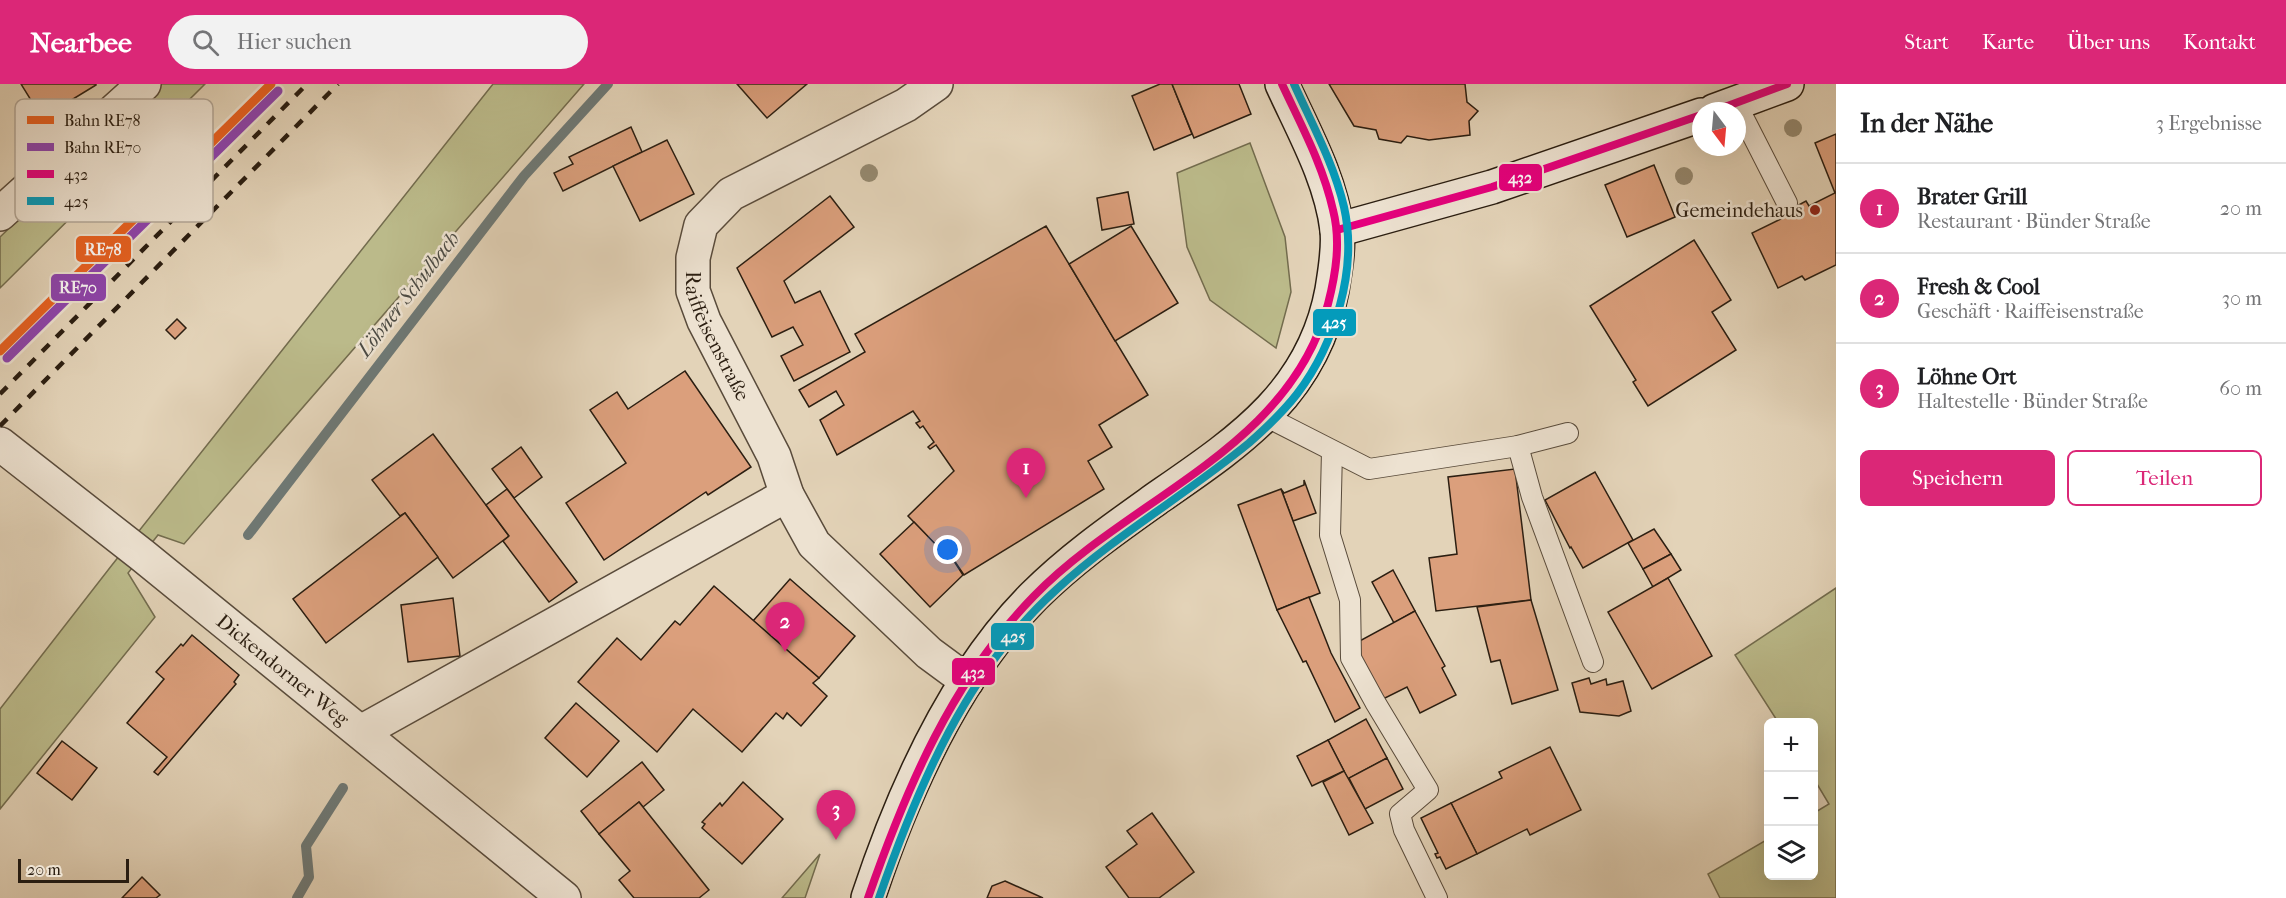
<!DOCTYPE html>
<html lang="de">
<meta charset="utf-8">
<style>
body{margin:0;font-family:"IM FELL French Canon",serif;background:#f2f2f2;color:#202124}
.controls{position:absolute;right:18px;bottom:18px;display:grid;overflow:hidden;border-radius:9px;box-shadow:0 6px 24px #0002}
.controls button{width:54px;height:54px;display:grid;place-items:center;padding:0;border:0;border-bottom:2px solid #e0e0e0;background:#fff;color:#202124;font:30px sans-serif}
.compass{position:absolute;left:1692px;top:18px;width:54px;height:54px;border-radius:50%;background:#fff;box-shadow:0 6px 24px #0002;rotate:164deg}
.scale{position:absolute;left:18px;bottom:15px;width:111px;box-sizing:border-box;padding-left:6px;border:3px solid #2b1e11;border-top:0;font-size:16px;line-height:21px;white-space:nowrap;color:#2b1e11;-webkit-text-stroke:4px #ede2d1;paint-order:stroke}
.you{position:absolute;left:948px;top:466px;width:21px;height:21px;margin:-15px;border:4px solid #fff;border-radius:50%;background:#1a73e8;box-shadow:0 0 0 9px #1a73e833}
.badge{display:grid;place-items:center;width:39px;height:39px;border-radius:50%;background:#db2777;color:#fff;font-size:20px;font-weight:700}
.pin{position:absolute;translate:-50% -50px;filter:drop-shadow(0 2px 3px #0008)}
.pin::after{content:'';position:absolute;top:32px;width:21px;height:18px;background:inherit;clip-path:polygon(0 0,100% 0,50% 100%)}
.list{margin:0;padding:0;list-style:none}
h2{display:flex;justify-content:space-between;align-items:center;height:78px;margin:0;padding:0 24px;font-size:26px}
h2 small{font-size:20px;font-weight:400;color:#757577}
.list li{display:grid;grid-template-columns:39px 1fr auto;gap:18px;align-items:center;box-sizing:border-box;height:90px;padding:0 24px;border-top:2px solid #e0e0e0}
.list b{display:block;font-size:22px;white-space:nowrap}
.list p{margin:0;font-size:20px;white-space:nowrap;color:#757577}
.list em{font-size:20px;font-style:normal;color:#757577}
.actions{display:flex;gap:12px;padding:18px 24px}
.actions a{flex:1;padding:14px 0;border:2px solid #db2777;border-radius:9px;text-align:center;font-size:21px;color:#db2777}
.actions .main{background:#db2777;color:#fff}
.icon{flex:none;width:33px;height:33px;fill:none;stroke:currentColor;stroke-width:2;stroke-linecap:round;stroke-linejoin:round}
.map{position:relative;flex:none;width:1836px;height:814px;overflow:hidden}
header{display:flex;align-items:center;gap:36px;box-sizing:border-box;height:84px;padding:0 30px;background:#db2777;color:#fff}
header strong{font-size:28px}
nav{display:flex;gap:33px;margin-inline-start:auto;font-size:21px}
.search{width:420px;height:54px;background:#f2f2f2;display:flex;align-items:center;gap:15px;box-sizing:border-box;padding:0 21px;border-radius:33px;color:#757577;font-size:22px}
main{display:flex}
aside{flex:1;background:#fff}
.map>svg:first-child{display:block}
</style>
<header>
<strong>Nearbee</strong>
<div class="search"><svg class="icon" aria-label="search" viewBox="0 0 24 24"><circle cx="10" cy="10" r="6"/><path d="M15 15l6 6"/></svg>Hier suchen</div>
<nav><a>Start</a><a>Karte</a><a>Über uns</a><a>Kontakt</a></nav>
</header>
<main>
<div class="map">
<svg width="1836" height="814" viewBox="0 0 1836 814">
<rect width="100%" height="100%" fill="#e3d3b8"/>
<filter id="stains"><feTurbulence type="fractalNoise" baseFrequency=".00333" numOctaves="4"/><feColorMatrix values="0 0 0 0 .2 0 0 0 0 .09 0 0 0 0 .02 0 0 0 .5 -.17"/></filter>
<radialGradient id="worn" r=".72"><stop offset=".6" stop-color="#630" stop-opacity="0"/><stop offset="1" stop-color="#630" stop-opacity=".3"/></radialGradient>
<g fill="#bbba8a" stroke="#736c4e" stroke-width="1.5">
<path d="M160 0H205L0 204V153Z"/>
<path d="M493 0H584L184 460 158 451 128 489 155 533 0 725V625L112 481Z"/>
<path d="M1250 59 1285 153 1291 208 1276 264 1210 216 1187 163 1177 89Z"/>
<path d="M1836 504V814H1720L1708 790 1768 755V792H1814V729L1829 720 1814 695V638H1778L1735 571Z"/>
<path d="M820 770 805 814H782Z"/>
</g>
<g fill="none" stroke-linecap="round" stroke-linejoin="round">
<g stroke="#6e7976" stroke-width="10">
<path d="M248 451 524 92 608 0"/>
<path d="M297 814 309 793 306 762 343 704"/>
</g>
</g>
<g fill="#db9f7c" stroke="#2b1e11" stroke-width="1.5">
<path d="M21 0H96V1L42 34Z"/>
<path d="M737 0H807L767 34Z"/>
<path d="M1160 0H1172L1192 50 1154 66 1132 12Z"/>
<path d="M1172 0H1239L1251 30 1194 54Z"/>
<path d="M1329 0H1465L1467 18 1478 27 1469 37 1470 51 1429 56 1407 52 1401 59 1379 55 1376 46 1354 42Z"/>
<path d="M631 43 642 68 563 107 554 89 573 80 569 73Z"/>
<path d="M1836 50V181L1805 196 1802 192 1778 204 1752 149 1795 128 1793 124 1806 117 1809 122 1835 109 1815 59Z"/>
<path d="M667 56 694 110 640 137 613 82Z"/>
<path d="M1654 81 1675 133 1627 153 1605 101Z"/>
<path d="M1128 108 1134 140 1102 146 1097 114Z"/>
<path d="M830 112 854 143 784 197 795 219 820 207 850 268 794 297 781 272 803 261 793 243 772 253 737 184Z"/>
<path d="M1046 142 1148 311 1099 341 1112 363 1088 377 1104 405 964 491 943 460 939 464 908 432 954 387 936 361 930 365 928 363 934 358 923 342 920 344 916 339 920 337 913 327 837 371 820 336 844 321 836 307 809 323 799 306 865 268 855 250Z"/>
<path d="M1131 142 1178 219 1115 257 1069 180Z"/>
<path d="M1694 156 1731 216 1712 228 1736 266 1648 322 1633 298 1636 296 1590 222Z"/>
<path d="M177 235 186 244 175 255 166 246Z"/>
<path d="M685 287 751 383 708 411 706 408 604 476 566 419 626 379 590 326 617 308 628 325Z"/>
<path d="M433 350 509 452 453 494 405 429 400 432 372 396Z"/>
<path d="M521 363 542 393 514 414 492 385Z"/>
<path d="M1515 385 1531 516 1436 527 1429 474 1457 470 1448 393Z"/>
<path d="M1595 388 1633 456 1583 484 1571 463 1570 464 1545 416Z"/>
<path d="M1304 396 1316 429 1293 437 1281 405 1284 409 1304 401Z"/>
<path d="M507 405 577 498 549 518 503 457 509 452 486 421Z"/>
<path d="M1281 405 1320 509 1277 526 1238 421Z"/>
<path d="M405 429 438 473 326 559 293 515Z"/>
<path d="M914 438 939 464 943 460 963 491 930 523 880 470Z"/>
<path d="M1654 445 1671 470 1643 485 1628 459Z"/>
<path d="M1671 470 1681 486 1653 503 1643 485Z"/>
<path d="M1393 486 1415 527 1394 539 1372 498Z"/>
<path d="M1668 494 1712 572 1652 605 1608 528Z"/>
<path d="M790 495 855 552 819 594 753 537Z"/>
<path d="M714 502 819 594 813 599 827 612 801 642 787 629 783 635 776 629 742 668 693 625 657 668 578 598 617 554 641 576 675 537 680 541Z"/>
<path d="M1309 513 1331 569 1360 624 1335 638 1306 577 1303 578 1277 526Z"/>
<path d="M453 514 460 572 408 578 401 521Z"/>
<path d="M1531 516 1558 606 1512 620 1500 576 1491 578 1477 523Z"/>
<path d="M1415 527 1445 582 1442 584 1456 611 1420 629 1407 603 1383 615 1354 560Z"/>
<path d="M192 551 239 591 234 598 236 600 158 691 154 688 167 673 127 639 164 595 156 588 181 560 183 562Z"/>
<path d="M1589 594 1591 600 1606 595 1607 601 1623 597 1631 627 1619 632 1580 628 1572 599Z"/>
<path d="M576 619 619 657 587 693 545 654Z"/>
<path d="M1366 635 1387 674 1348 695 1328 656Z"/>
<path d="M1328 656 1344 687 1312 702 1297 672Z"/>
<path d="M62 657 97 684 72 716 37 689Z"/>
<path d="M1550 663 1581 726 1530 751 1527 745 1477 770 1451 719 1502 694 1499 688Z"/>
<path d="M1387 674 1403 705 1365 725 1349 694Z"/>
<path d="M642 678 664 706 643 723 639 718 599 750 581 727Z"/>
<path d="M1344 687 1373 739 1349 751 1323 698Z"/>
<path d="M743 698 783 735 742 780 702 744 705 740 702 738 720 719 722 722Z"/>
<path d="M639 718 709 806 699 814H634L619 796 630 787 599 750Z"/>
<path d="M1451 719 1477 770 1446 785 1440 773 1437 774 1435 770 1438 769 1421 734Z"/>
<path d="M1152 729 1194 788 1159 814H1129L1106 783 1137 760 1127 747Z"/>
<path d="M142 793 160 811 156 814H122Z"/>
<path d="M1005 797 1043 814H987L992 802Z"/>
</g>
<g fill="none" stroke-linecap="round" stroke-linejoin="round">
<defs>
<g id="service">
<path d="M1736 19 1787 119"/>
<path d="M1265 332 1369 385 1518 362 1568 349"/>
<path d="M1518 362 1532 413 1593 578"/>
<path d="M1332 367 1330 451 1350 516 1351 574 1375 618 1428 706 1400 730 1404 746 1437 814"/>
</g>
<g id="minor">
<path id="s1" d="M936 0 906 21 731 110 701 141 693 174V207L704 237 774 372 787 411 814 460 929 569 967 597"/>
<path d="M0 130 144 0"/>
<path id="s2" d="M0 360 142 471 564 814"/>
<path d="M361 648 787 411"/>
</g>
<g id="secondary">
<path d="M1714 27 1787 0"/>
<path d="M1337 146 1492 103 1701 31"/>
<path d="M868 814C903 708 954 592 1034 512 1071 475 1114 445 1156 415 1237 359 1313 310 1332 206 1335 186 1339 166 1337 146 1331 95 1303 46 1282 0"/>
</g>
</defs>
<use href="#service" stroke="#594b3b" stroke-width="22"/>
<use href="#minor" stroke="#594b3b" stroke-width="36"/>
<use href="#secondary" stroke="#2b1e11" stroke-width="36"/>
<use href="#service" stroke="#ede2d1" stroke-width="20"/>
<use href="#minor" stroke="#ede2d1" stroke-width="33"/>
<use href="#secondary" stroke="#ede2d1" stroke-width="33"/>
<g stroke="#2b1e11" stroke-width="4.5" stroke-dasharray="10 10" stroke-linecap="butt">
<path d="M0 310 307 0"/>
<path d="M0 342 338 0"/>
</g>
<defs>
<g id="bus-1">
<path d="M1714 27 1787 0"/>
<path d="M1337 146 1492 103 1701 31"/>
<path d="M868 814C906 705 952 596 1034 512 1130 413 1290 365 1328 220 1336 189 1341 157 1333 126 1323 81 1301 41 1282 0"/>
</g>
<path id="bus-2" d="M879 814C918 702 967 586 1057 505 1116 451 1187 410 1249 359 1266 344 1283 328 1297 310 1335 260 1358 185 1344 123 1334 80 1312 40 1294 0"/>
</defs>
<use href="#bus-1" stroke="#ede2d1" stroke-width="12"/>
<use href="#bus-2" stroke="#ede2d1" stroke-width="12"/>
<use href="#bus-1" stroke="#e5007d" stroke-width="8"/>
<use href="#bus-2" stroke="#049bbb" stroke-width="8"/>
<defs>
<path id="rail-1" d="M0 267 271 0"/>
<path id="rail-2" d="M7 274 278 7"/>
</defs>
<use href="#rail-1" stroke="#ede2d1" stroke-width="14"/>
<use href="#rail-2" stroke="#ede2d1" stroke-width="14"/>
<use href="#rail-1" stroke="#e86121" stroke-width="9"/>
<use href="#rail-2" stroke="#8e44ad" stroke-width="9"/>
</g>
<g fill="#958970">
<circle cx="1793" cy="44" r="9"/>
<circle cx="869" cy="89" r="9"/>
<circle cx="1684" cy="92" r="9"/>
</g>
<circle fill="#8f2418" stroke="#ede2d1" stroke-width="2" cx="1815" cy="126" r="6"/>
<g text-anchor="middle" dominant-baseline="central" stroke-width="5" stroke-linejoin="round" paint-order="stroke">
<g font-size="20" fill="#2b1e11" stroke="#ede2d1" text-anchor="end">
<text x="1803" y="126">Gemeindehaus</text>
</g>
<g font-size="20" fill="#2b1e11" stroke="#ede2d1">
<text stroke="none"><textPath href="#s1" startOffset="393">Raiffeisenstraße</textPath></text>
<text stroke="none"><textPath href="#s2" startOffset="362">Dickendorner Weg</textPath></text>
</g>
<g font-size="21" font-style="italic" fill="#4c4b44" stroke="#ede2d1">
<text transform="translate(408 210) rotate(-52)">Löhner Schulbach</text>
</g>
</g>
<rect x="15" y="15" width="198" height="123" rx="9" fill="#ede2d1" stroke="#b3a797" stroke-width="1.5"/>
<rect x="27" y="32" width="27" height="8" fill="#e86121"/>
<rect x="27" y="59" width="27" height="8" fill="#8e44ad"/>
<rect x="27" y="86" width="27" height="8" fill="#e5007d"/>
<rect x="27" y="113" width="27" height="8" fill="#049bbb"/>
<g font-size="16" fill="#2b1e11">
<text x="64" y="42">Bahn RE78</text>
<text x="64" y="69">Bahn RE70</text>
<text x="64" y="96">432</text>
<text x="64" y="123">425</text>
</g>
<g stroke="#ede2d1" stroke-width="2">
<rect x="1498" y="79" width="45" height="29" rx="6" fill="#e5007d"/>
<rect x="75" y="151" width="57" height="28" rx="6" fill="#e86121"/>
<rect x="50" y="189" width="57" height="29" rx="6" fill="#8e44ad"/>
<rect x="1312" y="224" width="45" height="29" rx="6" fill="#049bbb"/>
<rect x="990" y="538" width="45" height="29" rx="6" fill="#049bbb"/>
<rect x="951" y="573" width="45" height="29" rx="6" fill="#e5007d"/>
</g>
<g font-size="16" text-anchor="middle" font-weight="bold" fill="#fff">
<text x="1520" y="99">432</text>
<text x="103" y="171">RE78</text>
<text x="78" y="209">RE70</text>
<text x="1334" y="244">425</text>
<text x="1013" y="558">425</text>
<text x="973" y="594">432</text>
</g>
<rect width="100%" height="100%" filter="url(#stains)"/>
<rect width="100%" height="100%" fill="url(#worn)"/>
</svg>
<div class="controls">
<button>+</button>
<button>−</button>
<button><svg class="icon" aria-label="layers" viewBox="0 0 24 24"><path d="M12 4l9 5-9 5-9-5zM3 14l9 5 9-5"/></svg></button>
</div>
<svg class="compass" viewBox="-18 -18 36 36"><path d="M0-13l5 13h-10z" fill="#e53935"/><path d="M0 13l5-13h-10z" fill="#757577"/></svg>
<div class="scale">20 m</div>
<div class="you"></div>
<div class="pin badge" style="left:1026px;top:414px">1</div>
<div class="pin badge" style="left:785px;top:568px">2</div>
<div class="pin badge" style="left:836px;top:756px">3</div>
</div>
<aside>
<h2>In der Nähe<small>3 Ergebnisse</small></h2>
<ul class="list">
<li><span class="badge">1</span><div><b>Brater Grill</b><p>Restaurant · Bünder Straße</p></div><em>20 m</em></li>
<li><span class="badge">2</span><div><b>Fresh &amp; Cool</b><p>Geschäft · Raiffeisenstraße</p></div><em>30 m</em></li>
<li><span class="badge">3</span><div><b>Löhne Ort</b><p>Haltestelle · Bünder Straße</p></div><em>60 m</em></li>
</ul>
<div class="actions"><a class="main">Speichern</a><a>Teilen</a></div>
</aside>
</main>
